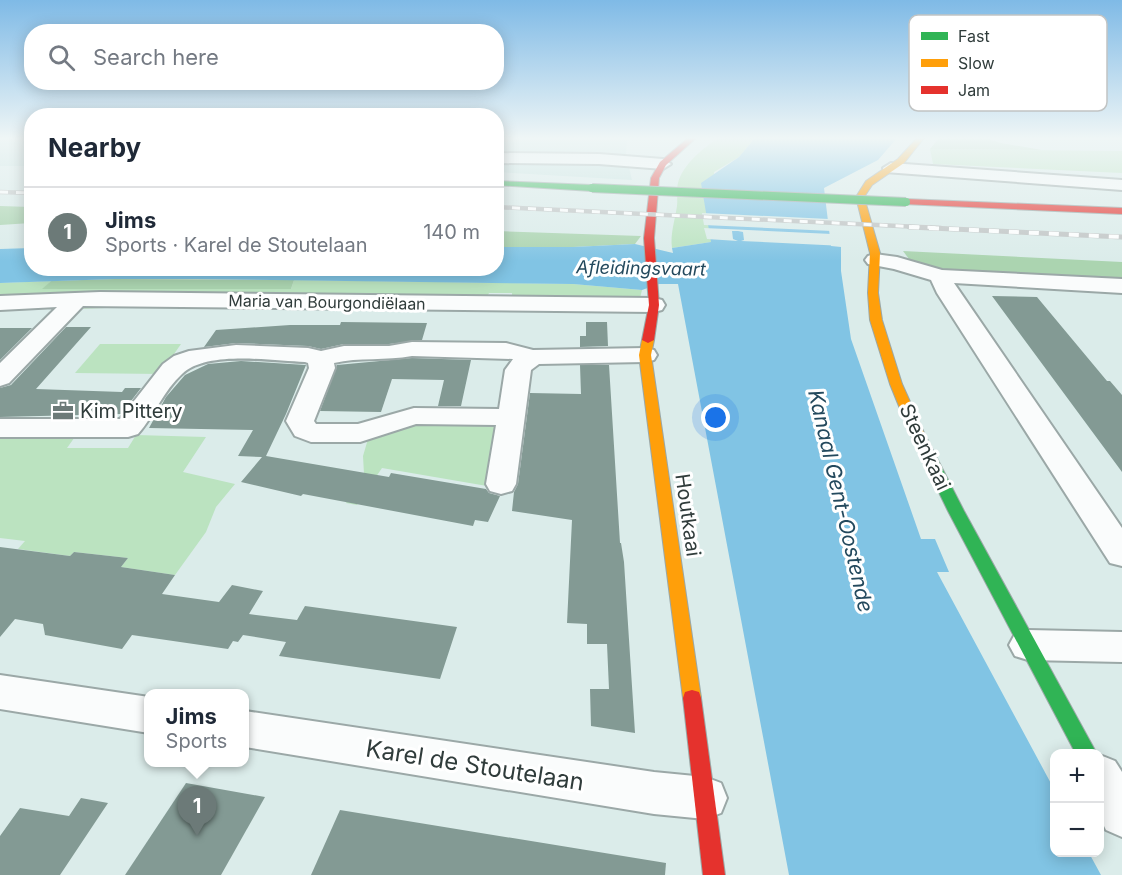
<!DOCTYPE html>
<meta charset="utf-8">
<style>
body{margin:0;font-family:Inter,sans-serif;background:#f2f2f3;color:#1f2937}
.controls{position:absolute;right:18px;bottom:18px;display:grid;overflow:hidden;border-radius:12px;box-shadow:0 3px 15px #0003}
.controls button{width:54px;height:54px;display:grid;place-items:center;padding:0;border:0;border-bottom:2px solid #e0e1e3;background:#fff;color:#1f2937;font:30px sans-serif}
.you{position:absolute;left:716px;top:418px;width:21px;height:21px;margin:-15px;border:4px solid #fff;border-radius:50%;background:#1a73e8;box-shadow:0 0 0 9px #1a73e833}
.badge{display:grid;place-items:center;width:39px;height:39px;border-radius:50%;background:#6c7a78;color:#fff;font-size:20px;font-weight:700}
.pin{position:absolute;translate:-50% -50px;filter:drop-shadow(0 2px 3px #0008)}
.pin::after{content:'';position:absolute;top:32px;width:21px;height:18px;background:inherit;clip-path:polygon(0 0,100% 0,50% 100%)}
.popup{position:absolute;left:144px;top:689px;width:105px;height:78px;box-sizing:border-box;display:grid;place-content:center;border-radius:12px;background:#fff;filter:drop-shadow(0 2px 4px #0005);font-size:20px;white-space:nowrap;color:#747a83}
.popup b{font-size:22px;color:#1f2937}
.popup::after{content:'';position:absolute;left:50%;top:100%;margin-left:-12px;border:12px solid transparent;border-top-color:#fff}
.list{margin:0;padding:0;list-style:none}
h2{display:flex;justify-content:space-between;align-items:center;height:78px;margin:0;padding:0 24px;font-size:26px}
h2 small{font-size:20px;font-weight:400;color:#747a83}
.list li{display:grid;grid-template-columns:39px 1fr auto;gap:18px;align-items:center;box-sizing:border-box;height:90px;padding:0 24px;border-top:2px solid #e0e1e3}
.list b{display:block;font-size:22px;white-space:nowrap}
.list p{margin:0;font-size:20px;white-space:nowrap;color:#747a83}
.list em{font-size:20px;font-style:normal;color:#747a83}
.icon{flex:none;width:33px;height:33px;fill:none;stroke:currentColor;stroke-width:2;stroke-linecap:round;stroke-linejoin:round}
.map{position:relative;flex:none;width:1122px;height:875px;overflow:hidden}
.search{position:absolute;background:#fff;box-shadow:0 3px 15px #0003;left:24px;top:24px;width:480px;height:66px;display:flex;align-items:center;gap:15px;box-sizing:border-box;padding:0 21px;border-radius:24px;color:#747a83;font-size:22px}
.panel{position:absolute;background:#fff;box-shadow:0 3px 15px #0003;left:24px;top:108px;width:480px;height:168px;border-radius:24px}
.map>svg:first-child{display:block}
</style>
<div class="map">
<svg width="1122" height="875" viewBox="0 0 1122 875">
<rect width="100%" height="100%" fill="#dbecea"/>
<g fill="#c7e3e0">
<rect x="0" y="138" width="31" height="28"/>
<path d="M497 138H627L626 154 632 180 497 172Z"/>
</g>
<g fill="#bbe3c0">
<path d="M719 138H755L739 157 714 172 711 242 672 248C670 234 675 220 677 206 678 199 676 190 678 183 683 164 704 147 719 138Z"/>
<path d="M930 149 1122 151V173L933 164Z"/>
<path d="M294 280 573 284 642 290 640 298 578 300V296H533L532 299H515L516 296 512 295V293H489L488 295H466L465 299H450L451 295 404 294 403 298H387L388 294H340L338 297H323L325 294 280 293 277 297H262L264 293H214L212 296 201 292H151L147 296 138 292H109L106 296H54L57 292 23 294 19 297 3 298 6 295H0V283L51 281 43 289H291Z"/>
<path d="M87 304 452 307 451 311 133 307 77 309Z"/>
<path d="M100 344H181L160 374 75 373Z"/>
<path d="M412 424 492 426 495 428 487 486 382 468 357 505 346 503 364 474 363 456 368 439Z"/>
<path d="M0 432 77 434 67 448H128L136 435 206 437 183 472 235 484 216 507 206 532 175 575 121 567 128 558 74 552 70 556 18 549 25 541 0 538Z"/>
</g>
<g fill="#abd4b0">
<path d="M939 138H987L1001 143 1042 150 930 149Z"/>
<path d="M0 206 31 207V223L0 225Z"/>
<path d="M497 231 641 236 635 244 573 247H497Z"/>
<path d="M903 251 1122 262V282L949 271 909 259Z"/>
<path d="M115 279 294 280 291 289H42L51 281Z"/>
</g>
<path fill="#81c4e4" d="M755 138H897L878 160 824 188 831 246 841 247V271L851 339 921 539H935L949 572H937L1054 789V852L1089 853 1101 875H789L678 284H659L642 290 573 284 196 279H115L0 283V249L31 248 32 268H496L497 247H573L635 244 673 253 672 248 711 242 701 183 739 157Z"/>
<g fill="#dbecea">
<path d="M702 213 829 219 832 231 704 225Z"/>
<path d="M704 228 832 234 833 243 844 246 741 241 744 240 743 232 738 231H732L733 239 738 241 707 239Z"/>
</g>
<g fill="#839a94">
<path d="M992 296 1037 297 1107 381H1110L1122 395V472Z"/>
<path d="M341 322 427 323 422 340 389 344H344L321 349 308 346 236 343 204 347 216 330 290 325H340Z"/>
<path d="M586 322H607L608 346 580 347V336H586Z"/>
<path d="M66 327H91L36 389 122 392 125 388H141L121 414 0 417V388L11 385Z"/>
<path d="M0 328H32L0 360Z"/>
<path d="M412 358 471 360 461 406H438L444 380 392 379 381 412 320 411 337 365Z"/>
<path d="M241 361 306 365 286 414 266 456 389 477 391 473 486 489 489 493 500 496 488 522 475 520 473 526 303 494 301 496 241 482 262 457 238 456 253 430 149 428 166 397 185 375 208 364Z"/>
<path d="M580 365H609L620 543H621L624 562 635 733 591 726 590 689H609L607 644H587V624L567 623 572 520 512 511 514 492 518 484 530 393 581 394Z"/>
<path d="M0 547 70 556 74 552 128 558 121 567 175 575 162 594 219 602 232 585 263 591 249 614 297 620 305 606 457 627 440 679 279 656 286 642 243 635 238 642 233 641 228 649 132 635 122 649 45 635 43 624 15 619 0 637Z"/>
<path d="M186 783 265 797 221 875H125Z"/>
<path d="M81 798 108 803 60 875H0V836L20 808 69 816Z"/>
<path d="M340 810 666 863 665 875H311Z"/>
</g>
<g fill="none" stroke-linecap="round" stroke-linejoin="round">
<defs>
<g id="street">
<path d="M496 153 599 154 663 159 671 164 663 169 599 164 496 163Z"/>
<path d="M891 163 1122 180V190L885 172 883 168Z"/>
<path d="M875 254 897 257 942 270 1122 279V293L954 283 1122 528V566L1110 563 937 293 931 280 894 269 868 264 865 260 868 256Z"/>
<path d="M100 292 654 298 662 300 665 305 662 310 654 312 83 306 9 383 0 386V363L57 307 0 310V296Z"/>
<path d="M412 342 506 343 533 350 645 348 654 350 657 355 654 360 645 362 539 364 531 370 516 484 512 491 501 494 490 491 486 484 496 425 416 424 360 442H311L295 436 286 421 309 368 308 363 305 362C273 361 207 350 182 374 164 390 154 416 138 434L128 437H0V419H120L163 364 174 356 189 351 236 345 308 348 321 351 344 346H389ZM412 356 513 359 505 370 499 409 414 408 358 424H316L314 421 335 368 334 363C359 357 386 361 412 356Z"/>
<path d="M1028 630 1122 632V662L1028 660 1015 656 1009 645 1015 634Z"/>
<path d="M0 675 149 697V733L0 709Z"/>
<path d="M245 711 654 772 705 777 721 783 727 798 721 813 705 819 654 814 245 747Z"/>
<path d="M1100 755 1115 761 1122 772V837L1106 830 1100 818Z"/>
</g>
<g id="fast">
<path d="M496 181 592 185 596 188 592 191 496 185Z"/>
<path d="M917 429 924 433 964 511 1097 754H1076L948 511 910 433Z"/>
</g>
<g id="slow">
<path d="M917 138H924L904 163 872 185 864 197 880 253 878 293 882 320 902 384 924 433 917 437 910 433 890 384 870 320 868 293 870 253 856 197 866 181 898 159Z"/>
<path d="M648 337 654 340 651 355 701 698 699 704 692 706 685 704 683 698 639 355 642 340Z"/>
</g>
<g id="jam">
<path d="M688 138H696L666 165 659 178 654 238 659 305 654 340 648 343 642 340 649 305 644 238 651 178 660 162Z"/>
<path d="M906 199 1122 208V214L903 204V200Z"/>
<path d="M692 690 699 692 701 698 725 875H703L683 698 685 692Z"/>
</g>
</defs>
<use href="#street" stroke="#9ba8a7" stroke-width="4"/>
<use href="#fast" stroke="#9ba8a7" stroke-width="2"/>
<use href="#slow" stroke="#9ba8a7" stroke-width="2"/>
<use href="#jam" stroke="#9ba8a7" stroke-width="2"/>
<use href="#street" fill="#fafcfc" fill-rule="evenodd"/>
<use href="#fast" fill="#30b455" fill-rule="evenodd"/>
<use href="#slow" fill="#ff9f0a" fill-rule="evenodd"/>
<use href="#jam" fill="#e5322d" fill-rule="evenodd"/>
<defs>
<g id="rail-far1">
<path d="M0 192 32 193"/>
<path d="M496 207 941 228"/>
</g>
<path id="rail" d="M909 227 1122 237"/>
</defs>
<use href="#rail-far1" stroke="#c0c4c4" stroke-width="4.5"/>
<use href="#rail" stroke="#c0c4c4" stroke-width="5"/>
<use href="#rail-far1" stroke="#fff" stroke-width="3" stroke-dasharray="8" stroke-linecap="butt"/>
<use href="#rail" stroke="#fff" stroke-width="4" stroke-dasharray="10" stroke-linecap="butt"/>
<defs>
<path id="fast-bridge" d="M592 188 906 202"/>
</defs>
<use href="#fast-bridge" stroke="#9ba8a7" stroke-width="10" stroke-linecap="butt"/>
<use href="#fast-bridge" stroke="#30b455" stroke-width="8"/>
</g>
<linearGradient id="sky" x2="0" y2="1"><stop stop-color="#7fbae6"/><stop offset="0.53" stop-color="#eff6f6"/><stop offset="1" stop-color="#eff6f6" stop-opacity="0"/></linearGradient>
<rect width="1122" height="261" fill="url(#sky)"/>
<defs>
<symbol id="office-bare" viewBox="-9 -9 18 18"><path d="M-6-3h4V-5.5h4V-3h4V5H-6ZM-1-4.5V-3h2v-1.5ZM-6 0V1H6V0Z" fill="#6c7a78" stroke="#fff" stroke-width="2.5" paint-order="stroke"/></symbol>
</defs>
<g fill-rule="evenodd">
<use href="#office-bare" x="48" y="396" width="30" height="30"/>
</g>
<g text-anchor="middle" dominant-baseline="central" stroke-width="6" stroke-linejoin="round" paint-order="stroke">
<g font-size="16" fill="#303c3b" stroke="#fff">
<text transform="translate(327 302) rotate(1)">Maria van Bourgondiëlaan</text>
</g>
<g font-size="18" font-style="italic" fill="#23495d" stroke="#fff">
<text transform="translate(641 268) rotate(1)">Afleidingsvaart</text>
</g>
<g font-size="20" fill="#303c3b" stroke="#fff" text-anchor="start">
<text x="80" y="411">Kim Pittery</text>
</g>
<g font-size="20" fill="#303c3b" stroke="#fff">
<text transform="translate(925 447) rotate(65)">Steenkaai</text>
<text transform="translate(688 515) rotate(82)">Houtkaai</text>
</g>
<g font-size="21" font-style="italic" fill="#23495d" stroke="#fff">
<text transform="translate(841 501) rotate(77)">Kanaal Gent-Oostende</text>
</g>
<g font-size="24" fill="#303c3b" stroke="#fff">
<text transform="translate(475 765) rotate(9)">Karel de Stoutelaan</text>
</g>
</g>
<rect x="909" y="15" width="198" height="96" rx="9" fill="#fff" stroke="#c1c4c4" stroke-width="1.5"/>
<rect x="921" y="32" width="27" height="8" fill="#30b455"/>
<rect x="921" y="59" width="27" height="8" fill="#ff9f0a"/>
<rect x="921" y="86" width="27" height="8" fill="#e5322d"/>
<g font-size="16" fill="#303c3b">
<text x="958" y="42">Fast</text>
<text x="958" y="69">Slow</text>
<text x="958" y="96">Jam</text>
</g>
</svg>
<div class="controls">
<button>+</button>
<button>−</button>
</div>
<div class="you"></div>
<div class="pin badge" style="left:197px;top:836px">1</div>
<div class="popup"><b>Jims</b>Sports</div>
<div class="search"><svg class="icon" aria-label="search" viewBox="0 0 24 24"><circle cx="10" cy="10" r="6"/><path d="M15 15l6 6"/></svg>Search here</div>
<section class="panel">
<h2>Nearby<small></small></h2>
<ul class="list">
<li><span class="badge">1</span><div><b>Jims</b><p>Sports · Karel de Stoutelaan</p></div><em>140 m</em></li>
</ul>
</section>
</div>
